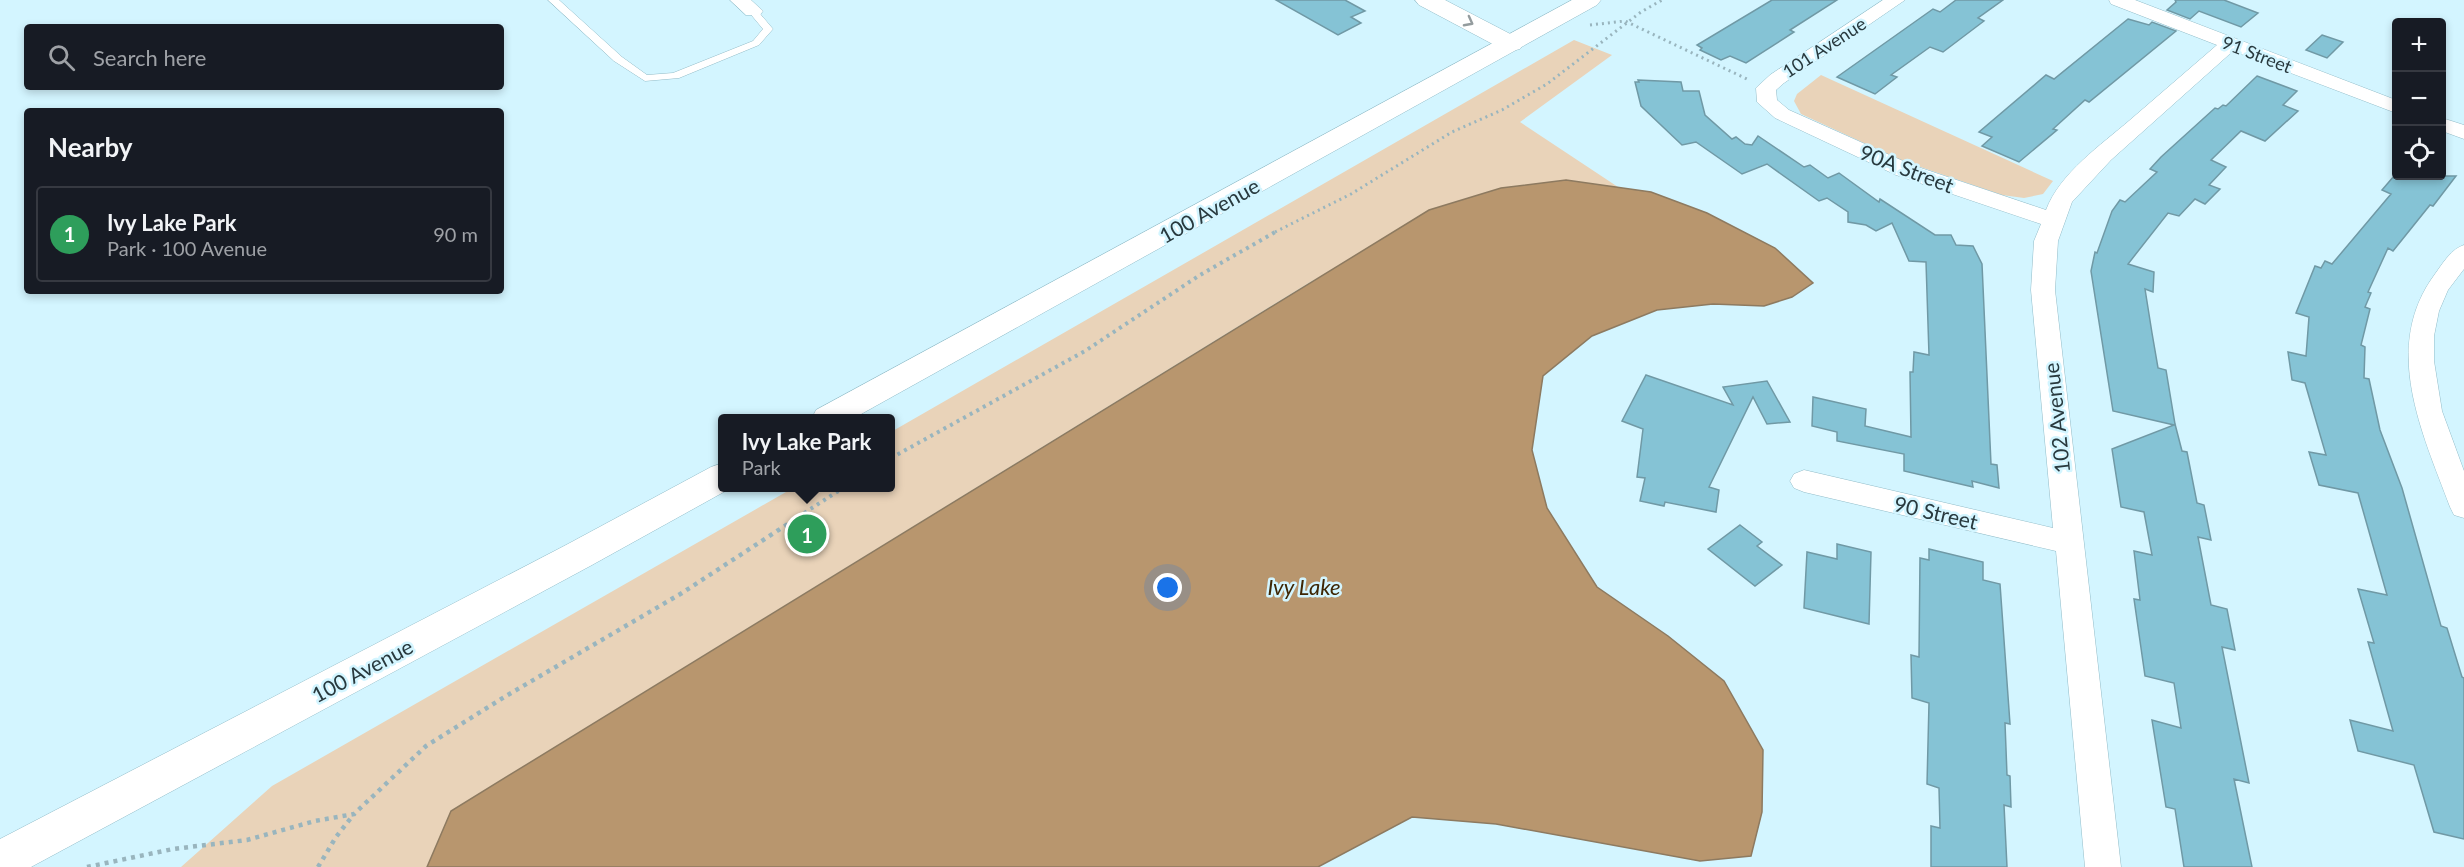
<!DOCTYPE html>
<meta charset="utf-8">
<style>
body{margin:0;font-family:Lato,sans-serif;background:#20242c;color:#f1f3f6}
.controls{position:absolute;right:18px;top:18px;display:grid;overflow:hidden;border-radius:6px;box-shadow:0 3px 9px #0003}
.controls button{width:54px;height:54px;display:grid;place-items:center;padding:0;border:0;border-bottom:2px solid #363941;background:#171b24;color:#f1f3f6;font:30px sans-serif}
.you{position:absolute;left:1168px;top:588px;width:21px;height:21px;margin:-15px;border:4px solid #fff;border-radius:50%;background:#1a73e8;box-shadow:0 0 0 9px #1a73e833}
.badge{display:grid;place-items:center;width:39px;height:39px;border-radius:50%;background:#2563eb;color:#fff;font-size:20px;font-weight:700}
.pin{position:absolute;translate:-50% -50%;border:3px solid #fff;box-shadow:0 2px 6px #0006}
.popup{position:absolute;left:718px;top:414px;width:177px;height:78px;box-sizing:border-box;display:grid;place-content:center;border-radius:6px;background:#171b24;filter:drop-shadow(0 2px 4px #0005);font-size:20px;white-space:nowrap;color:#9ea1a6}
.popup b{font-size:22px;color:#f1f3f6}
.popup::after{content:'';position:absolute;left:50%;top:100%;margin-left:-12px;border:12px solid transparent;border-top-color:#171b24}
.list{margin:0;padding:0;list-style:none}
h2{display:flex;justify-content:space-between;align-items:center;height:78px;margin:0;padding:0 24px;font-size:26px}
h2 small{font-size:20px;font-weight:400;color:#9ea1a6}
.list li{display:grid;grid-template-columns:39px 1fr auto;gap:18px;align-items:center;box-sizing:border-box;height:96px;margin:0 12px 12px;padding:0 12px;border:2px solid #363941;border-radius:6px}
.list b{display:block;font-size:22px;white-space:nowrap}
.list p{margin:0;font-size:20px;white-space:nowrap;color:#9ea1a6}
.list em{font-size:20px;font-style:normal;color:#9ea1a6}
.icon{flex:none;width:33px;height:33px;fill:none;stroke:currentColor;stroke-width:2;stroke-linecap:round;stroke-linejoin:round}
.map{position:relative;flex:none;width:2464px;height:867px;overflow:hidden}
.search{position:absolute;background:#171b24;box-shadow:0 3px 9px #0003;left:24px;top:24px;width:480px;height:66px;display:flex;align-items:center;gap:15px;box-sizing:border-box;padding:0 21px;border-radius:6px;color:#9ea1a6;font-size:22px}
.panel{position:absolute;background:#171b24;box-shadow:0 3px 9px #0003;left:24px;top:108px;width:480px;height:186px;border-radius:6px}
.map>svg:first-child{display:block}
</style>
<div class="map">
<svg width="2464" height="867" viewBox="0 0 2464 867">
<rect width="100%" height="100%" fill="#d3f5ff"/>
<g fill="#e9d3b9">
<path d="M1574 40 1612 55 1520 122 1618 187 1476 196 1312 281 451 811 435 867H181L272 786 793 488H891V432Z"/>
<path d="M1821 75 2053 181 2043 194 2024 198 2002 195 1903 161 1801 114 1794 101 1797 94Z"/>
</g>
<path fill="#b8966e" stroke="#8d7a60" stroke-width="1.5" d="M1566 180 1651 192 1707 213 1775 248 1813 283 1792 297 1764 306 1713 304 1657 310 1592 336 1543 376 1532 450 1547 508 1597 587 1668 636 1724 681 1763 750 1762 812 1751 856 1700 861 1496 824 1412 817 1318 867H427L451 811 1429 210 1501 188Z"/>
<g fill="#85c3d5" stroke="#7099a5" stroke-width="1.5">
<path d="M1276 0H1345L1365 11 1351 17 1361 23 1338 35Z"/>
<path d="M1772 0H1837L1790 30 1794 32 1746 63 1730 56 1721 60 1700 50 1702 48 1697 45Z"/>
<path d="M1956 0H2003L1978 18 1984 21 1943 52 1930 47 1891 75 1897 77 1875 94 1837 77 1933 9 1940 12Z"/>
<path d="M2175 0H2224L2258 13 2241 27 2199 11 2190 19 2167 10 2176 2Z"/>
<path d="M2128 19 2149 25 2152 22 2176 31 2089 102 2085 100 2053 129 2057 130 2019 162 1982 146 1992 137 1979 132 2046 75 2054 79Z"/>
<path d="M2322 35 2343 42 2327 58 2306 50Z"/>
<path d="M2257 76 2297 91 2283 105 2298 111 2265 141 2241 131 2211 160 2226 167 2209 185 2220 189 2205 204 2195 199 2179 216 2168 213 2128 264 2154 272 2153 292 2145 289 2152 333 2158 368 2166 370 2175 424 2182 451 2187 452 2197 503 2204 505 2211 540 2198 537 2211 605 2227 609 2235 650 2222 647 2249 783 2234 779 2252 867H2184L2175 809 2166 807 2152 720 2181 728 2174 683 2145 676 2134 599 2140 600 2134 551 2152 555 2144 512 2121 507 2112 449 2174 425 2113 411 2091 271 2095 252 2097 253 2112 211 2120 200 2125 202 2157 172 2150 169 2161 157 2215 108 2218 109 2223 105 2226 106Z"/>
<path d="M1638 80 1681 82 1683 91H1699L1705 115 1732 139 1736 137 1745 144 1752 145 1758 136 1804 167 1810 165 1828 178 1839 173 1879 202 1880 199 1935 235H1951L1956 245 1973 246 1982 264 1991 464 1997 465 1999 488 1972 481 1973 487 1904 471V454L1837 441V432L1812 426 1813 397 1866 409 1865 426 1911 437 1910 372H1913L1914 352 1929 355 1926 262 1909 261 1892 223 1876 231 1866 225 1848 222V212L1827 198 1819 201 1767 164 1742 174 1696 142 1682 145 1641 106 1635 82H1639Z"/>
<path d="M2394 176H2456L2433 206 2430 205 2393 251 2388 248 2368 292 2371 293 2365 307 2370 309 2361 345 2365 347 2364 378 2369 379 2380 430 2402 488 2441 626 2447 628 2462 677 2464 678V839L2434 832 2414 765 2358 751 2350 720 2393 731 2368 642 2374 643 2358 589 2387 595 2358 493 2319 485 2309 452 2326 455 2305 383 2292 380 2288 352 2306 356 2309 317 2296 313 2315 266 2321 268 2325 261 2332 264 2391 194 2382 190Z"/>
<path d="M1646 375 1733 405 1723 387 1767 381 1790 422 1767 424 1753 397 1709 487 1719 490 1716 512 1665 502 1664 506 1640 501 1645 478 1637 477 1643 429 1622 421Z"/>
<path d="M1740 525 1762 542 1757 546 1782 565 1755 586 1708 549Z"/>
<path d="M1837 544 1871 552 1869 624 1804 608 1807 552 1837 559Z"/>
<path d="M1929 549 1983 562V580L2000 584 2010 724 2005 723 2007 775 2010 776 2011 807 2004 805 2007 867H1931V826L1940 828 1939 788 1927 784 1929 703 1912 698 1911 655 1919 657 1920 558 1929 560Z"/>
</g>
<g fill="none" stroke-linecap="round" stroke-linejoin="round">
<defs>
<path id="service" d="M548 0H559L622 57 647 75 673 73 753 41 763 29 748 11 750 9H756L773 29 759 45 679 78 645 81 614 61Z"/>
<g id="minor">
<path d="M730 0H751L763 11 760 15H746Z"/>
<path d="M1883 0H1905L1784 83 1776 90 1777 100 1789 110 1912 165 2046 210C2060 173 2101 145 2130 120 2159 95 2188 70 2217 45L2111 4 2109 0H2135L2396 100V113L2233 51 2111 160 2072 202 2058 241 2055 290 2121 867H2085L2056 551 1804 492 1794 488 1790 481 1794 474 1804 470 2053 528 2031 290 2034 241 2041 224 1896 175 1775 118 1757 102 1756 88 1770 75Z"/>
<path d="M2442 118 2464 125V139L2442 131Z"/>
<path d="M2464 245V269L2448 290 2439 311 2434 336V361L2442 411 2464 471V518L2454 515 2450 507C2422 432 2381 347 2435 274 2443 263 2451 249 2464 245Z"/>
</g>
<path id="tertiary" d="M1415 0H1445L1520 39 1523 44 1520 49 1511 51 1502 49 1419 5Z"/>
<g id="secondary">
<path d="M1572 0H1601L1597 5 854 418H812L816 410Z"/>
<path d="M723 463V488H731L592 565 31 867H0V839L566 545 711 467Z"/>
</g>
</defs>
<use href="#service" stroke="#92bcc8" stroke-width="1"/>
<use href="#minor" stroke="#92bcc8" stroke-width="1"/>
<use href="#tertiary" stroke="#92bcc8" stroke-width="1"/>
<use href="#secondary" stroke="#92bcc8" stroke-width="1"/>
<g stroke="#99b5be" stroke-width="3" stroke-dasharray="2 4" stroke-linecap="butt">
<path d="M1590 25 1625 21 1749 80"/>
<path d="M1275 232 1351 194 1452 132 1502 110 1547 84 1641 12 1662 0"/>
</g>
<g stroke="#99b5be" stroke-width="4" stroke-dasharray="3 4.5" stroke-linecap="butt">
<path d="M891 458 1085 351 1200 275 1277 231"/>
<path d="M798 517 843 488"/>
</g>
<g stroke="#99b5be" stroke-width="4.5" stroke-dasharray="4 5" stroke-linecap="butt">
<path d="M87 867 173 849 247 840 315 821 354 814 426 746 506 696 682 593 800 516"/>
<path d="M318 867 336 837 354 814"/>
</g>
<use href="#service" fill="#fff" fill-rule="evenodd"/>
<use href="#minor" fill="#fff" fill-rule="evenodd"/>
<use href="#tertiary" fill="#fff" fill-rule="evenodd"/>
<use href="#secondary" fill="#fff" fill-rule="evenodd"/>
</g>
<defs><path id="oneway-chevron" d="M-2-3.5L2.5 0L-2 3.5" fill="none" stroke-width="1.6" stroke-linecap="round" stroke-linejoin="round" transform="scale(1.5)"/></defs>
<use stroke="#949c9e" href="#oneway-chevron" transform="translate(1469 22) rotate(28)"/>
<g text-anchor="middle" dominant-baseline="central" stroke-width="5" stroke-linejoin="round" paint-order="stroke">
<g font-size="18" fill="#28393e" stroke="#d3f5ff">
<text transform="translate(1824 47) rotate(-33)">101 Avenue</text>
<text transform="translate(2257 54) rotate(21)">91 Street</text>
</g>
<g font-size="21" fill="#28393e" stroke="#d3f5ff">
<text transform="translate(1907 168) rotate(21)">90A Street</text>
<text transform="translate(1209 210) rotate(-29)">100 Avenue</text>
<text transform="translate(2056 418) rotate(-96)">102 Avenue</text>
<text transform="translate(1936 512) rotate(13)">90 Street</text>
<text transform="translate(362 670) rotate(-28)">100 Avenue</text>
</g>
<g font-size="22" font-style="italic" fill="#3e2604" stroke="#d3f5ff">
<text x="1304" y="586">Ivy Lake</text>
</g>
</g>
</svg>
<div class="controls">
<button>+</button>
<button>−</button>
<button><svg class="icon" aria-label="locate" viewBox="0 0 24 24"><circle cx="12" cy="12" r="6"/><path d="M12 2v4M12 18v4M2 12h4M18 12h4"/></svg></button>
</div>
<div class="you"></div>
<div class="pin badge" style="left:807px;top:534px;background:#2e9e5b">1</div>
<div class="popup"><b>Ivy Lake Park</b>Park</div>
<div class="search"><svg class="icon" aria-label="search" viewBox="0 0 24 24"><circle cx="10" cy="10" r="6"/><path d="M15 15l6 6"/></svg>Search here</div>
<section class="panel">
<h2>Nearby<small></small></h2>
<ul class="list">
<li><span class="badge" style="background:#2e9e5b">1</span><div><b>Ivy Lake Park</b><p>Park · 100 Avenue</p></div><em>90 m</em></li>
</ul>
</section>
</div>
